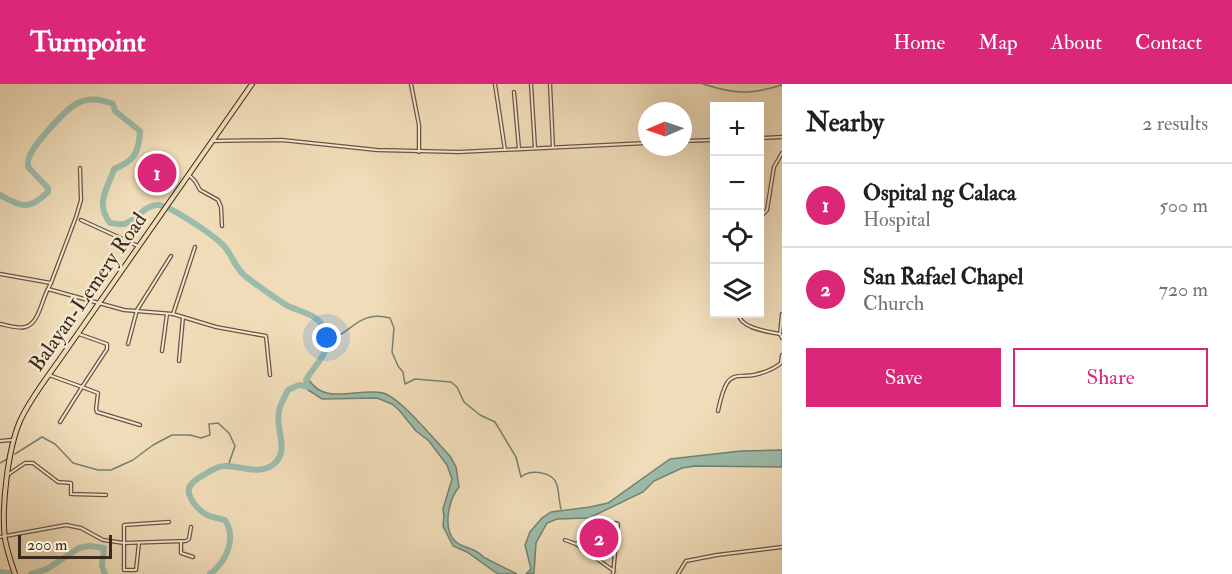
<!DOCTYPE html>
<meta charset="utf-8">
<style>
body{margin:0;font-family:"IM FELL Double Pica",serif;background:#f2f2f2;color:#202124}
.controls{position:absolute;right:18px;top:18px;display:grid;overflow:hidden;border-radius:0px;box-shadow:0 6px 24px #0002}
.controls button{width:54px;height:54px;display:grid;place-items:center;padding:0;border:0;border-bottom:2px solid #e0e0e0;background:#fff;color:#202124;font:30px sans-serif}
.compass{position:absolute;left:638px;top:18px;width:54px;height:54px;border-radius:50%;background:#fff;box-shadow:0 6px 24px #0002;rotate:268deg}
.scale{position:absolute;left:18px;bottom:15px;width:94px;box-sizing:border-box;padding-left:6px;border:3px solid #3a291d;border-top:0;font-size:16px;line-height:21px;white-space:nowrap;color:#3a291d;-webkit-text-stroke:4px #f5e8d1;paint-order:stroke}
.you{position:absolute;left:327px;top:254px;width:21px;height:21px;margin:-15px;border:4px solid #fff;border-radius:50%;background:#1a73e8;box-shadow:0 0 0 9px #1a73e833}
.badge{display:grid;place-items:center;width:39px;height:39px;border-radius:50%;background:#db2777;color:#fff;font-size:20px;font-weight:700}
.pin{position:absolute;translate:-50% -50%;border:3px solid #fff;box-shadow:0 2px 6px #0006}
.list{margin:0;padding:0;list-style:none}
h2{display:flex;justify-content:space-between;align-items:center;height:78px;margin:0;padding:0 24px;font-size:26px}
h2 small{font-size:20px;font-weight:400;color:#757577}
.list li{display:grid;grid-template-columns:39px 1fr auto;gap:18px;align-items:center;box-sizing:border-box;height:84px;padding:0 24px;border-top:2px solid #e0e0e0}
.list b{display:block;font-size:22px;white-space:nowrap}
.list p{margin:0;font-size:20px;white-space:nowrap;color:#757577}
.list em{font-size:20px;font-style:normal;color:#757577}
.actions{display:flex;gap:12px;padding:18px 24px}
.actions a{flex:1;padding:14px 0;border:2px solid #db2777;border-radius:0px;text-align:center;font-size:21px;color:#db2777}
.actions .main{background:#db2777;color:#fff}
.icon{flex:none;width:33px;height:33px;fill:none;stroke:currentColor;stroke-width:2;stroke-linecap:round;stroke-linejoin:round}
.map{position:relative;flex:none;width:782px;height:490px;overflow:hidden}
header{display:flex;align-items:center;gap:36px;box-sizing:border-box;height:84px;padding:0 30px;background:#db2777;color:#fff}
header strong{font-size:28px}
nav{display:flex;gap:33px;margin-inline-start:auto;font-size:21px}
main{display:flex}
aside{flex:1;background:#fff}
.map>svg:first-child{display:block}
</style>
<header>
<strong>Turnpoint</strong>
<nav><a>Home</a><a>Map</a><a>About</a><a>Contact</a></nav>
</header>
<main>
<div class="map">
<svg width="782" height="490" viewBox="0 0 782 490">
<rect width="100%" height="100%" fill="#f0dcb8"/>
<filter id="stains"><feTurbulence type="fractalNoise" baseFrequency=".00333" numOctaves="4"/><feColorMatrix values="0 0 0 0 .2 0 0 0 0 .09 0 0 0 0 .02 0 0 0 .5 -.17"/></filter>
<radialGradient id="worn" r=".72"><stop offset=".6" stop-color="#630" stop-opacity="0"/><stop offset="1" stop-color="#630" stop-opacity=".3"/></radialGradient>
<g fill="#9bbcaa" stroke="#748172" stroke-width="1.5">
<path d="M309 296C325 322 359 303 383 309 401 314 435 357 450 372L456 383 459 403C449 415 442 444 455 457 463 465 475 463 483 473L517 490H498L467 468 453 462 443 442 444 432 443 425 452 395 447 381 429 357 416 347 399 326 392 320 377 314 322 315 305 304Z"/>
<path d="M782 366V383L695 382 682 384 654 397 643 408 589 434 557 435 547 439 536 459 534 489 526 490 531 485 525 461 530 448 542 434 551 428 590 423 608 419 670 375 741 367Z"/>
</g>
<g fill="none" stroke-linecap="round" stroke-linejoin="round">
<g stroke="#748172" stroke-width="1.5">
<path d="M703 0C735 10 749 11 782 1"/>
<path d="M327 255C350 253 357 225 390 234L394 244 392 268 398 282 403 288 405 300 415 295 451 298 457 303 464 318 480 331 495 338 516 373 521 393C530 385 553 387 557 401 559 409 559 417 561 425"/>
<path d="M15 370 42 353 55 360 73 379 98 386H111L133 376 153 361 172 351H190L201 354 210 351 209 340 218 339 229 349 235 362 228 382"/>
<path d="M0 379 7 375"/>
</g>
<g stroke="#9bbcaa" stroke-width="6">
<path d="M0 111C23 123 28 127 48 108V104L28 83C28 83 28 75 29 74 32 62 65 26 76 20 88 13 101 15 113 20L115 27 140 47C139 69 134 77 114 85 107 106 95 119 110 139 114 139 120 141 124 140 137 137 144 120 159 121 171 122 216 153 224 162 233 172 233 181 245 192 258 202 272 212 286 221 301 229 319 229 326 248 332 268 315 280 306 296L308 303"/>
<path d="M0 488 14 490"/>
<path d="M31 490 47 485 79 464 89 462 104 464 102 482 105 490"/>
<path d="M210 490C226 478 237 455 225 436 213 433 206 433 197 423 181 405 190 398 207 389 212 386 218 382 224 382 239 381 260 392 274 380 290 366 275 346 279 327 280 320 285 313 288 306L299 301 310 303"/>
</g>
<defs>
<g id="street">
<path d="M411 0 419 41V68"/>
<path d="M495 0 505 66"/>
<path d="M531 0 535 64"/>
<path d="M550 0 553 63"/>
<path d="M514 8 519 65"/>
<path d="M760 54 782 53"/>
<path d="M212 57 282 56 377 66 459 68 647 59"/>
<path d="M683 57 714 56"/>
<path d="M189 91 195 97 200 106 218 116 221 123 222 142"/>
<path d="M760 133 767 126 774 83 782 69"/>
<path d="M81 136 138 162"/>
<path d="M0 190 51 199 48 205"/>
<path d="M51 199 76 133 81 116 80 84"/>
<path d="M173 230 195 163"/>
<path d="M738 230C742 245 766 247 780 250L782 254"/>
<path d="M0 240C7 241 18 245 25 243 39 240 42 215 48 205L124 226 173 230 216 243 266 252 270 291"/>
<path d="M79 250 107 260V265L82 303 98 309 96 325 97 328 140 341"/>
<path d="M780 250 782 230"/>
<path d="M128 260 137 226 171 172"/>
<path d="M162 267 167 230"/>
<path d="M179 277 183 233"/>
<path d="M49 291 82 303 60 338"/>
<path d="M718 327C720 318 722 307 727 299 733 289 744 293 754 291 763 289 774 285 781 279L782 271"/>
<path d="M0 357 12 356"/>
<path d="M9 390 25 379H33L58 398 71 399V410L106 411"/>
<path d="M0 453 66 441 81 444 103 456 124 459 186 457 189 455 191 443"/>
<path d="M590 454 614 472"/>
<path d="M565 456 576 460"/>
<path d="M181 458V469L193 473"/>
<path d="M139 459 136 486H124V441L169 438"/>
<path d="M613 490 618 440 615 439 576 460 614 487"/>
<path d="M678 490 686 477 717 471 782 463"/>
</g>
<path id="primary" d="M15 490C11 478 7 467 5 455 1 424 8 365 20 337 30 315 46 295 60 275L252 0"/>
</defs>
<use href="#street" stroke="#685644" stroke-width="4.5"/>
<use href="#primary" stroke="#3a291d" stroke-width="6"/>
<use href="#street" stroke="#f5e8d1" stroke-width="2"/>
<use href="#primary" stroke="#f0dcb8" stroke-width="4"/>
</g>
<g text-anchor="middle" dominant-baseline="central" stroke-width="5" stroke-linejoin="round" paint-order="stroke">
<g font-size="21" fill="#3a291d" stroke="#f5e8d1">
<text transform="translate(88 208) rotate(-55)">Balayan-Lemery Road</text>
</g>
</g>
<rect width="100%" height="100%" filter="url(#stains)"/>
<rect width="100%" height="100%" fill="url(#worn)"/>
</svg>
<div class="controls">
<button>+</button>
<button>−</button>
<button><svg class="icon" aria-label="locate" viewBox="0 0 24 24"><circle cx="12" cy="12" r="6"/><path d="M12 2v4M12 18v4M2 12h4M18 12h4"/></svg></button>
<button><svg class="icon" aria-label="layers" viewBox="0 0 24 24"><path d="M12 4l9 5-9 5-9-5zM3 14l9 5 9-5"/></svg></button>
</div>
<svg class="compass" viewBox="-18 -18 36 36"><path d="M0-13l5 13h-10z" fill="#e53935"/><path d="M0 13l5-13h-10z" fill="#757577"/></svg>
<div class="scale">200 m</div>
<div class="you"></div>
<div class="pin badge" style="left:157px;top:89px">1</div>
<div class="pin badge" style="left:599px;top:454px">2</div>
</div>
<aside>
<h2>Nearby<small>2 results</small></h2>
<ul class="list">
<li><span class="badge">1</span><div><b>Ospital ng Calaca</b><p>Hospital</p></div><em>500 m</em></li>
<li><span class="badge">2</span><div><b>San Rafael Chapel</b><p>Church</p></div><em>720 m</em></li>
</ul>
<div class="actions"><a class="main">Save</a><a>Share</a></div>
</aside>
</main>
